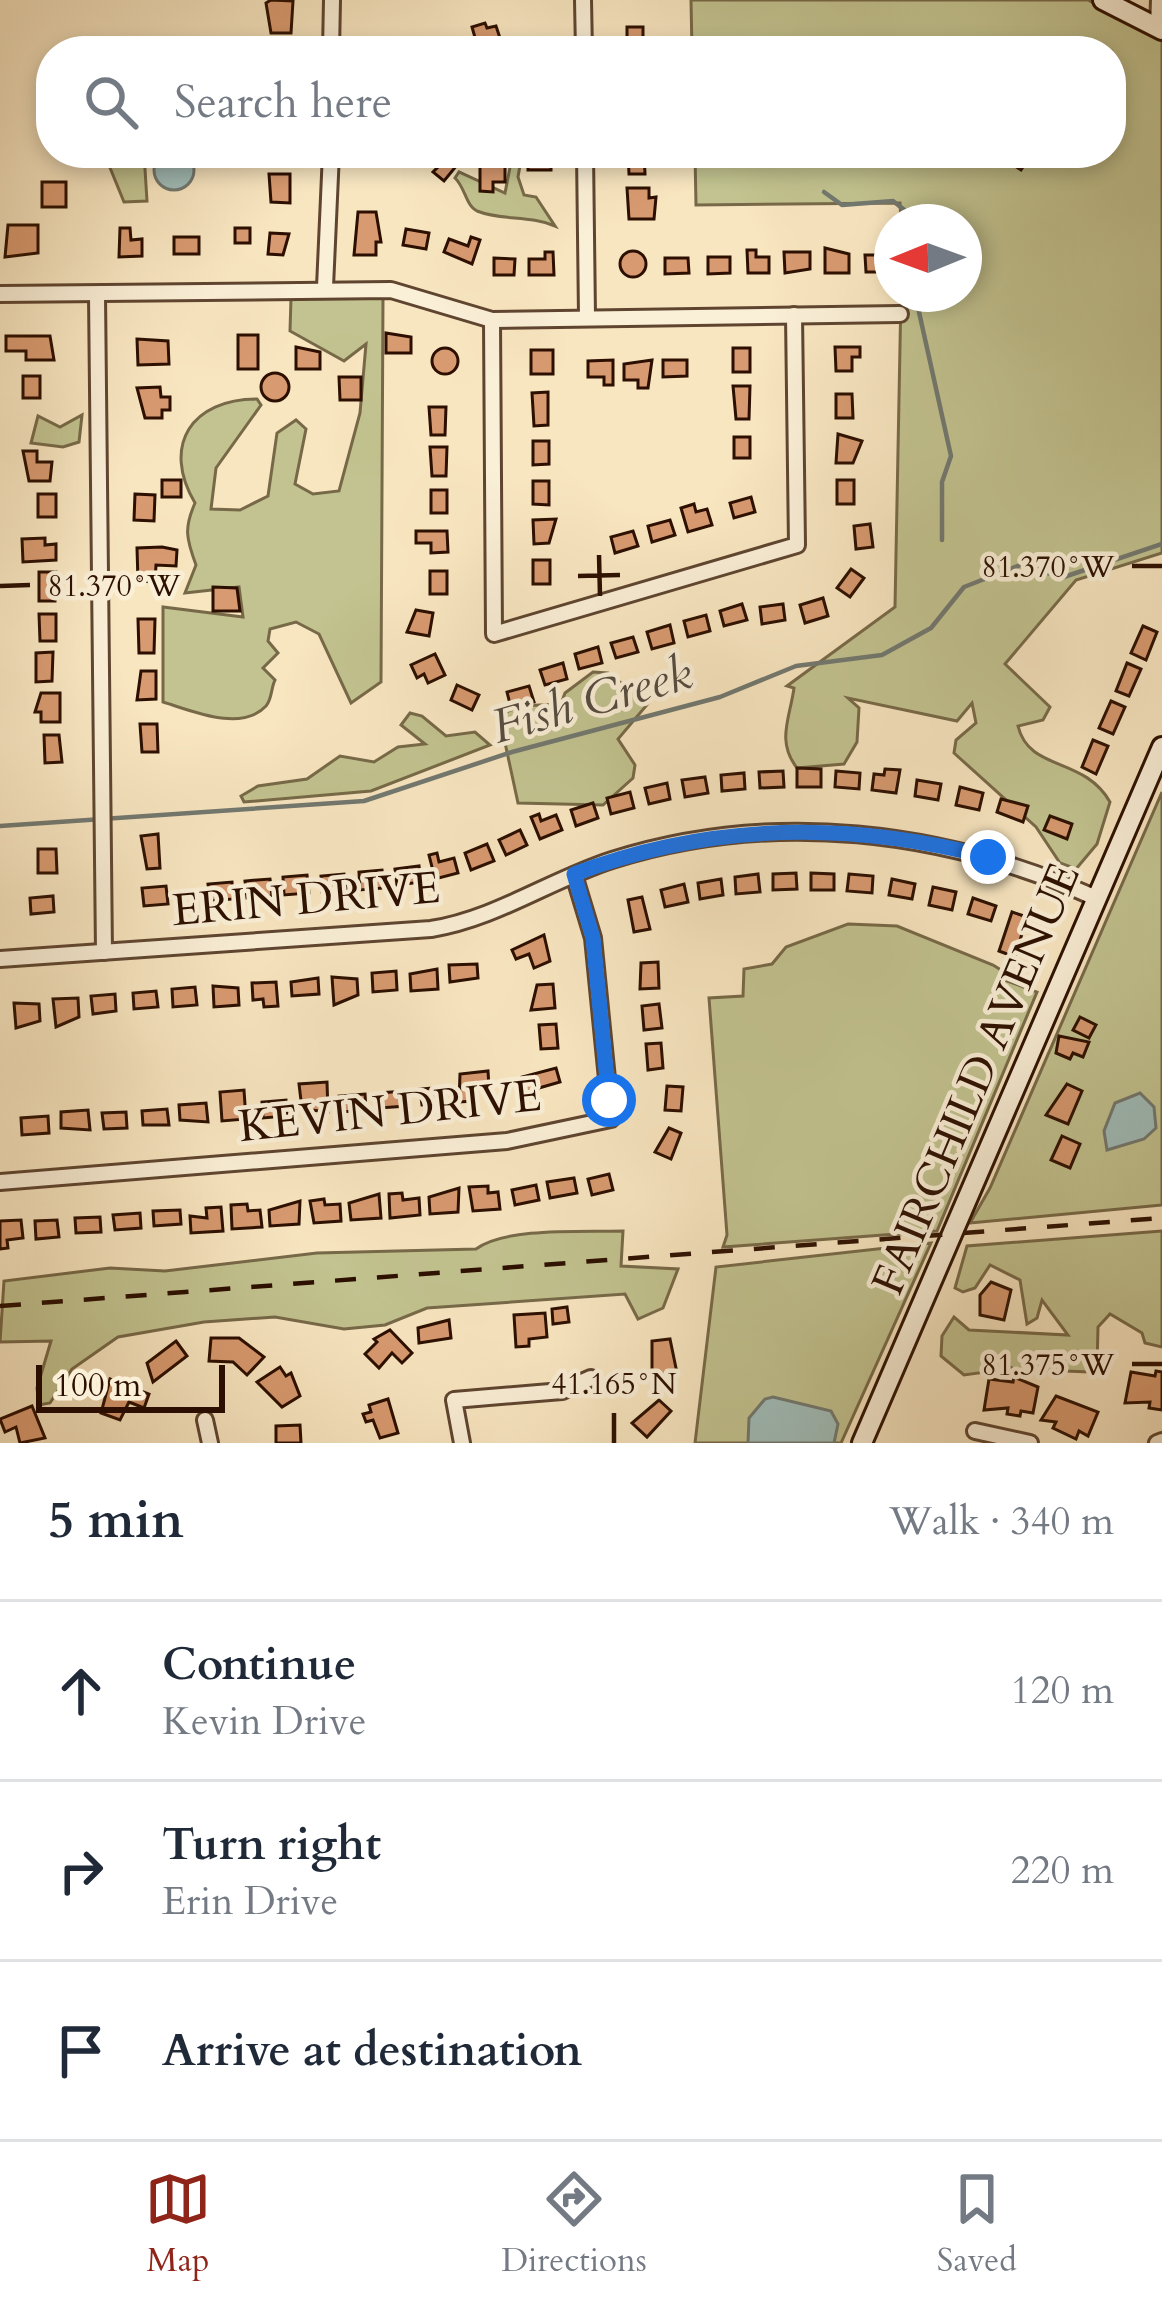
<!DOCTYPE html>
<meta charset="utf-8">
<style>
body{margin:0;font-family:Cardo,serif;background:#f6f6f7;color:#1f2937}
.compass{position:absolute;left:874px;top:204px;width:108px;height:108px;border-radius:50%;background:#fff;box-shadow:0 6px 18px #0003;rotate:269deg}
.scale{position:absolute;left:36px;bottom:30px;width:189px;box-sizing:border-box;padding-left:12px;border:6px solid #2c0f00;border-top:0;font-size:33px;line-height:42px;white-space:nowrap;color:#2c0f00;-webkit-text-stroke:9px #faefd7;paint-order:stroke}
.stop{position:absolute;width:36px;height:36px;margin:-27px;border:9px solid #1a73e8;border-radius:50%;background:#fff}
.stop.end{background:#1a73e8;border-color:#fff;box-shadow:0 3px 12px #0008}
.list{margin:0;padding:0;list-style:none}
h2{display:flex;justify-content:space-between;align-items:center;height:156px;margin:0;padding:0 48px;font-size:51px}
h2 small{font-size:39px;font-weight:400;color:#747a83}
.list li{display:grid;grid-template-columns:78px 1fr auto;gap:36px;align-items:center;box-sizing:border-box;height:180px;padding:0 48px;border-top:3px solid #e0e1e3}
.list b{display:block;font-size:45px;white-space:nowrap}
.list p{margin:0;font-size:39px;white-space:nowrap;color:#747a83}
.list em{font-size:39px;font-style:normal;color:#747a83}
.icon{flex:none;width:66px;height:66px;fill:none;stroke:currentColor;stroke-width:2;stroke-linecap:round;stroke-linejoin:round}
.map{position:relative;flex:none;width:1162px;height:1443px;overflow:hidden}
.search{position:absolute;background:#fff;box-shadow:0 6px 18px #0003;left:36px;right:36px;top:36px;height:132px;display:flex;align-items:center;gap:30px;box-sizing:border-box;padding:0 42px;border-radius:48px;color:#747a83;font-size:45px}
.sheet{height:696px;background:#fff}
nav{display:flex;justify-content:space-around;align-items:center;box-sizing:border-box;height:168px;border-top:3px solid #e0e1e3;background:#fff;font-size:33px;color:#747a83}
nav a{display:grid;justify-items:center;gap:6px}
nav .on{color:#8f2418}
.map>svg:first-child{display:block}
</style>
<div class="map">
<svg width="1162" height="1443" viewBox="0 0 1162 1443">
<rect width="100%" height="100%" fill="#f8e6c1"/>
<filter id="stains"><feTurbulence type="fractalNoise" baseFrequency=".00167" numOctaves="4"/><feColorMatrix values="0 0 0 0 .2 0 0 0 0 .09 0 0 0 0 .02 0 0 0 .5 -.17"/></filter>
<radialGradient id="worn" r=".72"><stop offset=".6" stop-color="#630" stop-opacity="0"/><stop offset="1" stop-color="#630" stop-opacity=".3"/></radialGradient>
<g fill="#c2c390" stroke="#776948" stroke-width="3">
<path d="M691 0H1088L1162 39V553L1076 580 1005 664 1050 707 1043 720 1018 726C1029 772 1084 756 1110 802L1097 844 1076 869 1060 863 1036 827 954 753 956 740 976 723 972 703 957 721 848 698 859 708 857 742 844 764 797 768C776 741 790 718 794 688L787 686 895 607 901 294H964V222H901L900 203 696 205 695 153H1111V51H692Z"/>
<path d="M104 153H144L147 201 124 202Z"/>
<path d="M512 157 521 160 518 177 524 195 536 197 555 226C529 215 502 221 477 211 466 206 465 187 455 178L459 172 505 193Z"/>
<path d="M383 297 381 682 351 703 319 634 296 622 270 629 268 641 278 653 263 668 275 680C271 688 272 699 266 706 241 733 190 710 163 702V607L243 617 239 587 185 593 196 565C186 538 184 528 195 503 161 445 192 399 257 399L261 405 216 468 211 509 240 510 268 496 277 433 296 420 306 429 295 484 313 494 339 491 360 413 366 344 344 361 290 331 291 298Z"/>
<path d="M82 415 79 442 63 447 31 443 38 416 60 427Z"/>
<path d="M593 672 608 673 621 683H657L662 687 618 739 635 765 633 778 603 805 518 803 499 715 520 706 561 704 565 693Z"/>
<path d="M410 713 422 716 446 736 475 732 490 745 371 791 244 802 241 796 258 786 307 779 340 756 374 762 398 747 425 744 401 725Z"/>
<path d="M1162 792V1205L970 1223 990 1188Z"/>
<path d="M848 924 897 926 993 965 1001 970 999 978 1037 992 937 1231 723 1247 727 1235 709 998 743 996 744 969 772 964 786 947Z"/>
<path d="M623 1231 621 1266 678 1269 663 1308 638 1319 625 1294 427 1308 385 1325 344 1329 275 1317 204 1322 118 1337 72 1369 50 1403 39 1405 37 1388 51 1341 0 1342 4 1281 110 1268 165 1271 317 1253 476 1249C505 1227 584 1232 623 1231Z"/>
<path d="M1162 1231V1347L1145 1343 1142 1333 1110 1314 1098 1327 1097 1367 1089 1372 1014 1369 992 1357 986 1372 964 1375 941 1356 942 1336 954 1317 969 1330 1068 1335 1042 1300 1037 1318 1027 1324 1020 1280 990 1265 975 1288 963 1292 955 1288 967 1246Z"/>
<path d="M931 1243 841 1443H695L716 1267Z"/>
</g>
<g fill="#a0bebb" stroke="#727870" stroke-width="3">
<circle cx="174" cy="170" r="20"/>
<path d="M1140 1093 1154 1107 1156 1128 1144 1139 1107 1150 1104 1131 1115 1103Z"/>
<path d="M773 1397 831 1411 838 1424 834 1443H748L749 1418 765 1399Z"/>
</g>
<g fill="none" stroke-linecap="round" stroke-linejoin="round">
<g stroke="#727870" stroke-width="4.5">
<path d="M824 192 842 205 893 201 907 212 908 222"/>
<path d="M915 294 951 456 942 482V540"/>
<path d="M0 826 364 801 512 752 720 697 796 666 882 655 931 628 964 587 1023 564 1061 578 1162 544"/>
</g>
</g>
<g fill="#d89a70" stroke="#2c0f00" stroke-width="3">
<path d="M271 0 293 1 291 33H271L266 3Z"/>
<path d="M485 23 487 28 496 26 501 41 478 48 472 27Z"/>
<rect x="627" y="27" width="16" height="24"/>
<rect x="527" y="40" width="23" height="11"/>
<path d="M432 153H455L462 159 444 181 433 172 439 166 429 157Z"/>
<path d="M628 153H644L645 174H629Z"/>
<path d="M995 153H1032L1021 170Z"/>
<rect x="528" y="154" width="23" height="16"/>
<path d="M480 166H505V182H493V192L480 191Z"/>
<path d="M269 174H290V203L271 202Z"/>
<rect x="42" y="182" width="24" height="25"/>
<path d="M627 188H649V198L656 197 654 219H629Z"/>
<path d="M358 212H376L381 242H376V255H354Z"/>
<path d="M8 225H38V253L5 257Z"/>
<path d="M120 228H130L131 240 142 239V256L119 257Z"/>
<rect x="235" y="228" width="15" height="15"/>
<path d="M406 229 429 233 426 249 403 245Z"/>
<path d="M270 233 289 234 283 255 268 254Z"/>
<rect x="174" y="237" width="25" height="17"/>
<path d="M471 237 480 240 472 264 444 252 449 239 468 246Z"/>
<path d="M825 248 849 254V273H825Z"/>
<path d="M747 250H756V257H769V273H748Z"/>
<circle cx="633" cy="264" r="13"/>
<path d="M545 252H553L554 275H529V259H545Z"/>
<path d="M784 252H810V269L785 273Z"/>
<path d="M865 255H887V272H866Z"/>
<path d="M708 257H730V273L708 274Z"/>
<path d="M494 258 515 259 514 275H494Z"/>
<path d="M665 258H688L689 273 665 274Z"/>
<path d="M386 333 411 337V353H386Z"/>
<rect x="238" y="335" width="20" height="34"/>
<path d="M6 336H50L54 360H26V351H6Z"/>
<path d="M137 339 168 341 169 364 138 365Z"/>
<path d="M296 347 320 352V369H296Z"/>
<path d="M835 347H860V357H852V371H836Z"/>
<rect x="733" y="348" width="17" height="24"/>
<circle cx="445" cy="361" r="13"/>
<rect x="531" y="350" width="22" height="24"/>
<path d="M613 360V385H604V377H588V361Z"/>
<path d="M652 360 648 388H638V380H624V364Z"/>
<path d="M663 360H687V376L663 377Z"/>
<circle cx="275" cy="387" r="14"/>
<rect x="23" y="376" width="17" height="22"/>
<path d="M339 377H361V400H340Z"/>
<path d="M733 386H750L749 419H736Z"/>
<path d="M160 387 161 397H170V410H162V418H145L137 388Z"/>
<path d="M548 392V425L534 426 532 393Z"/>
<path d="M836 394H852L853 418H836Z"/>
<path d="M429 407H446L445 435H431Z"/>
<path d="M838 434 862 441 853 463H836Z"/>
<rect x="734" y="437" width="16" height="21"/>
<path d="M533 441H549V464L533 465Z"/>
<path d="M430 447H447L446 476H432Z"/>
<path d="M23 451H37V462H52L50 481H29Z"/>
<rect x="162" y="480" width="19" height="17"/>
<rect x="837" y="480" width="17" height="24"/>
<path d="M533 481H549V505L533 504Z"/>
<rect x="431" y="490" width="16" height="23"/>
<rect x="38" y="494" width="18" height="23"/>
<path d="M135 494 155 495 154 521 134 520Z"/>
<path d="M751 497 755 512 734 518 730 503Z"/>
<path d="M694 504 696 512 707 509 712 525 688 532 681 508Z"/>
<path d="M556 519 549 543 534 544 533 520Z"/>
<path d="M670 520 675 535 652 542 648 526Z"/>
<path d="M870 524 873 547 856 549 854 526Z"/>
<path d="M416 531H447L448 552 431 553V543H416Z"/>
<path d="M633 531 638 546 615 553 611 537Z"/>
<path d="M45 538V545L56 544V560L23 562 22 539Z"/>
<path d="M162 547 177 550 176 566 156 565 155 582 138 581 137 548Z"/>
<rect x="533" y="560" width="17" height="24"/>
<path d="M851 569 864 578 850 597 837 588Z"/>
<rect x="430" y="571" width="17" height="23"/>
<path d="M39 572H56L55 601H39Z"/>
<path d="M213 587 237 588 240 611H213Z"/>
<path d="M823 598 828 616 805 623 800 605Z"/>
<path d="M742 604 747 620 724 626 720 611Z"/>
<path d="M783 604 785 620 762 624 760 607Z"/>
<path d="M416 610 433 613 429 636 407 632Z"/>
<path d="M39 614H56V641H40Z"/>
<path d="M706 615 710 631 688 637 684 621Z"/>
<path d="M138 619H155L154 653H139Z"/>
<path d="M670 625 674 643 652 649 647 632Z"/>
<path d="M1143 626 1157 632 1146 660 1131 653Z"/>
<path d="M633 637 638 652 616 658 611 643Z"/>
<path d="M598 647 602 663 579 669 575 654Z"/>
<path d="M53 652 52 681 36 682V653Z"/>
<path d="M435 654 445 675 428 683 424 674 417 678 411 665Z"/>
<path d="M563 663 567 679 545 685 540 670Z"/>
<path d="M1127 663 1141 669 1129 696 1116 691Z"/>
<path d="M141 671H156V699L137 700Z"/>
<path d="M457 685 479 695 472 710 451 700Z"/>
<path d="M529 686 534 702 511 708 507 692Z"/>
<path d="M41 693H60V722H41V712H35Z"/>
<path d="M1111 701 1125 707 1113 734 1099 728Z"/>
<path d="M140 724H157L158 752H142Z"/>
<path d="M44 735H59L62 762 45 763Z"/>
<path d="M1093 740 1108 746 1096 774 1082 767Z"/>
<path d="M797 768 821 769V787H797Z"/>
<path d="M885 769 900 770 896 793 872 790 874 774 884 775Z"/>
<path d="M783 771 784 787 760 788 759 772Z"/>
<path d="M836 771 860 773 859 789 835 787Z"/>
<path d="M744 773 745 789 722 791 721 775Z"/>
<path d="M705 777 708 793 685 797 682 780Z"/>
<path d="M917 780 941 784 938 800 915 796Z"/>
<path d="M667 783 670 799 649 804 645 788Z"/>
<path d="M960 787 983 793 979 810 956 805Z"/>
<path d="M630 792 634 808 611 814 607 798Z"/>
<path d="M1001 799 1028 806 1023 822 997 812Z"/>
<path d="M593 803 598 818 576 826 571 810Z"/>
<path d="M539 814 541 821 556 815 562 830 540 839 531 817Z"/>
<path d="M1050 816 1072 824 1067 839 1044 830Z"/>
<path d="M520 830 527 845 506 855 499 840Z"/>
<path d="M158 834 160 868 147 869 141 836Z"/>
<path d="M487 844 494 861 471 870 465 853Z"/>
<path d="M38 849H56L57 873H38Z"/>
<path d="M437 853 439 862 454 858 458 873 435 879 429 855Z"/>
<path d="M419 866 421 882 397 885 395 869Z"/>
<path d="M382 870 384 888 360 890 359 872Z"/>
<path d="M796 873 797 889 773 890V874Z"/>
<path d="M811 873 834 874V890H811Z"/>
<path d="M344 874 346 890 322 892 321 876Z"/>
<path d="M758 874 760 892 736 894 735 877Z"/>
<path d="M849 874 873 876 872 893 847 891Z"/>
<path d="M307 875 309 893 284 895 283 877Z"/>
<path d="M270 879 272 896 247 898 245 881Z"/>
<path d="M721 879 723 895 700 899 698 883Z"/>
<path d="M892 879 915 884 912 899 889 895Z"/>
<path d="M232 882 233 899 210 901 208 884Z"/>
<path d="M684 884 688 902 665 907 661 890Z"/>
<path d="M166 886 168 904 144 906 142 888Z"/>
<path d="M933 887 956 892 952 910 929 905Z"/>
<path d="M53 896 54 912 31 914 30 898Z"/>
<path d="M642 897 650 929 634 932 628 900Z"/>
<path d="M973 898 996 906 991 921 968 914Z"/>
<path d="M1012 912 1027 917 1015 957 999 951Z"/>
<path d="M544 935 550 961 534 968 529 954 516 959 512 950Z"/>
<path d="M658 962 659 988 640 989 641 963Z"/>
<path d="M477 964 478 978 450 982 449 965Z"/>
<path d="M437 969 438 989 411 991 410 974Z"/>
<path d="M396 971 397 990 373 992 372 973Z"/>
<path d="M332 977 357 979 358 995 334 1005Z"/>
<path d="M318 978 319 994 292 996 291 982Z"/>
<path d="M276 982 278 1006 264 1007 263 999 253 1000 252 983Z"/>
<path d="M553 984 555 1008 531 1010 537 985Z"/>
<path d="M213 986 238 988 239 1005 214 1007Z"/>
<path d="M195 987 197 1005 173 1007 172 989Z"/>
<path d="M156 991 158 1007 134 1009 133 993Z"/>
<path d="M115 994 116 1011 93 1014 91 996Z"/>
<path d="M78 998 79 1017 56 1027 53 999Z"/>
<path d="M14 1003 39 1004 40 1021 16 1028Z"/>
<path d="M659 1004 662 1028 644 1030 642 1006Z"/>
<path d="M1080 1017 1096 1025 1089 1038 1073 1030Z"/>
<path d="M556 1024 558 1048 541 1049 539 1025Z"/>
<path d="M1059 1036 1089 1042 1083 1057 1073 1053 1070 1059 1056 1053Z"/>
<path d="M661 1043 663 1068 648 1070 646 1044Z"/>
<path d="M556 1068 560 1082 525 1092 522 1077Z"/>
<path d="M488 1071 489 1087 474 1089 475 1101 459 1102 460 1074Z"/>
<path d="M327 1082 328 1112 302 1109 299 1084Z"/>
<path d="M1067 1084 1082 1091 1068 1124 1046 1115Z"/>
<path d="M667 1086 683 1087 681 1111 665 1110Z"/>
<path d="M444 1087 445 1103 422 1105 420 1089Z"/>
<path d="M244 1090 246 1119 222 1121 220 1092Z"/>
<path d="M405 1091 406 1106 380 1108 379 1093Z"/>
<path d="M365 1094 366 1110 341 1112 339 1096Z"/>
<path d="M286 1100 287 1116 263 1118 262 1102Z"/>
<path d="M206 1103 208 1122 180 1120 179 1105Z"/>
<path d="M167 1109 169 1125H143L142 1111Z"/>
<path d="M88 1110 90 1130 61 1128V1112Z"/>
<path d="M126 1112 127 1128 104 1129 102 1113Z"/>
<path d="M48 1116 49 1133 22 1135 21 1118Z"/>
<path d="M669 1128 681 1133 671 1159 655 1152Z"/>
<path d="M1062 1136 1080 1144 1070 1168 1051 1160Z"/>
<path d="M609 1174 613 1190 592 1195 588 1179Z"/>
<path d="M574 1178 577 1193 550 1198 547 1182Z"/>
<path d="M536 1185 539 1200 515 1205 512 1190Z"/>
<path d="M488 1186V1193L498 1192 500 1209 473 1211 469 1187Z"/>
<path d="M459 1188 458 1212 430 1214 429 1197Z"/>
<path d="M402 1193 403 1200 419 1198 420 1215 390 1218 389 1194Z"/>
<path d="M379 1194 381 1218 351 1220 349 1203Z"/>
<path d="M324 1199 325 1205 340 1204 341 1221 314 1223 310 1201Z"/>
<path d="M300 1201 299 1224 270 1226 269 1210Z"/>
<path d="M247 1204 248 1211 260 1210 262 1227 232 1229 231 1205Z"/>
<path d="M221 1207 223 1231 191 1233 190 1216 207 1218 206 1208Z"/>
<path d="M180 1210 181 1224 154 1226 153 1211Z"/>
<path d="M140 1213 141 1228 115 1230 113 1215Z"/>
<path d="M100 1217 101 1232 76 1233 75 1218Z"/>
<path d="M21 1220 23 1238 7 1240 8 1248 0 1249V1221Z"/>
<path d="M57 1220 59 1237 36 1239 35 1221Z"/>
<path d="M991 1282 1011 1290 1004 1320 980 1315V1295Z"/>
<path d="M567 1307 569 1322 553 1324 552 1309Z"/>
<path d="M545 1313 547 1337 529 1339V1346L516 1347 514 1315Z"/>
<path d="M449 1320 451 1338 419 1343 418 1328Z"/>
<path d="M390 1330 412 1353 402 1363 392 1353 379 1368 365 1354 377 1342 374 1339Z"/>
<path d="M211 1338H239L264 1357 247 1375 233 1362 209 1361Z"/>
<path d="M670 1339 677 1373 652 1376V1341Z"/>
<path d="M176 1341 187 1356 153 1382 147 1363Z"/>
<path d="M280 1367 286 1376 291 1373 300 1396 282 1407 257 1382Z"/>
<path d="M1156 1371 1162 1372V1410L1149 1408 1150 1402 1125 1403 1131 1372 1155 1376Z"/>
<path d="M1014 1377 1038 1387 1033 1413 1021 1411 1020 1416 1007 1414 1008 1408 984 1410 989 1379 1013 1382Z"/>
<path d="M110 1379 149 1394 144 1408 129 1402 120 1420 101 1413Z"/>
<path d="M1056 1396 1098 1412 1088 1436 1079 1431 1076 1439 1053 1428 1056 1422 1041 1420Z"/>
<path d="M388 1399 398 1433 380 1438 373 1420 366 1422 363 1414 371 1412 369 1405Z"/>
<path d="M659 1400 671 1411 647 1437 632 1423Z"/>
<path d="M32 1406 45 1438 20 1443 16 1427 5 1432 0 1419Z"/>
<path d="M300 1425 301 1443H276V1426Z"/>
</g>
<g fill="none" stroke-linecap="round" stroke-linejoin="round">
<defs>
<g id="street">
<path d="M583 0 584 51"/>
<path d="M1158 28 1159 0"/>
<path d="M331 51 332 0"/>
<path d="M585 153 587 317"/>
<path d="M325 287 331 153"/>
<path d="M0 294 391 290 492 320 900 314"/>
<path d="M97 295 104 952"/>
<path d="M492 320 494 634 797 545 794 315"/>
<path d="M0 959 431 929C495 919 550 880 612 860 773 809 944 830 1096 898"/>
<path d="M0 1182 507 1141 611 1119 593 938 574 875"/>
<path d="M205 1420 210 1443"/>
<path d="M975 1431 1030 1443"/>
<path d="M462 1443 454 1400 562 1391 591 1378"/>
<path d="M1157 1443 1162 1441"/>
</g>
<g id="secondary">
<path d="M1103 0 1162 30"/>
<path d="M862 1443 1162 747"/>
</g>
</defs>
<use href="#street" stroke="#5f4530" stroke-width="20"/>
<use href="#secondary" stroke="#2c0f00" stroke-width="24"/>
<use href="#street" stroke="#faefd7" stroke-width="14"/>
<use href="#secondary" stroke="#faefd7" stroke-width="18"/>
<path stroke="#2c0f00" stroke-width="4.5" stroke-dasharray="21 21" stroke-linecap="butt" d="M0 1306 1162 1218"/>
</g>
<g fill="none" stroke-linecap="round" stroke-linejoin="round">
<path stroke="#1a73e8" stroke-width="15" d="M609 1100 593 938 574 874C709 823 849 821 988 857"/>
</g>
<path fill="none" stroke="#2c0f00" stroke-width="4.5" d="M599 555 600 596M1132 566H1162M578 576 620 575M0 586 30 585M1132 1364H1162M614 1413V1443"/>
<g text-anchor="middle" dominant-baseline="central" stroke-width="9" stroke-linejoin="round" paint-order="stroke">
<g font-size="45" fill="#2c0f00" stroke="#faefd7">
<text transform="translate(306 899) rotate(-5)">ERIN DRIVE</text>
<text transform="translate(976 1079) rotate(-67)">FAIRCHILD AVENUE</text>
<text transform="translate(390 1111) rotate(-6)">KEVIN DRIVE</text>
</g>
<g font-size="48" font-style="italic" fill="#554c41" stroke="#faefd7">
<text transform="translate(592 700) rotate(-16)">Fish Creek</text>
</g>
</g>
<g font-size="30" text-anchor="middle" fill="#2c0f00" stroke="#faefd7" stroke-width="9" stroke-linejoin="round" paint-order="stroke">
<text x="1048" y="577">81.370°W</text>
<text x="114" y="596">81.370°W</text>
<text x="1048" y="1375">81.375°W</text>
<text x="614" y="1394">41.165°N</text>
</g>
<rect width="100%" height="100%" filter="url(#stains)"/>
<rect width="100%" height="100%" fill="url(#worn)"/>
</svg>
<svg class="compass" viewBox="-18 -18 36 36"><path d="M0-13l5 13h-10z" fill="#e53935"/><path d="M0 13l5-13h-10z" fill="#747a83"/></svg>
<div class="scale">100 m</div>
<div class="stop" style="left:609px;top:1100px"></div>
<div class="stop end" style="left:988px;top:857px"></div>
<div class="search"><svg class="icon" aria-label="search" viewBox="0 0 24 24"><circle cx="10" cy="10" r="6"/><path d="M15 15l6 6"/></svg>Search here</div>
</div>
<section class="sheet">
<h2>5 min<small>Walk · 340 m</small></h2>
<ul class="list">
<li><svg class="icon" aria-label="ahead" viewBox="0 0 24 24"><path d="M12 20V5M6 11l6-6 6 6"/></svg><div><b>Continue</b><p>Kevin Drive</p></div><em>120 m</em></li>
<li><svg class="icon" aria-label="right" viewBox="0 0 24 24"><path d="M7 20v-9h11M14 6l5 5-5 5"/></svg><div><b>Turn right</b><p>Erin Drive</p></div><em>220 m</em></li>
<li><svg class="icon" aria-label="arrive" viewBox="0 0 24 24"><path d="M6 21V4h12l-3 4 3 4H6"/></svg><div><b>Arrive at destination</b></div></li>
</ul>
</section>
<nav>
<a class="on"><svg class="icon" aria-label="map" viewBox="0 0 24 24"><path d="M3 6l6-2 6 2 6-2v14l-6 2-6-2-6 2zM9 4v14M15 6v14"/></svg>Map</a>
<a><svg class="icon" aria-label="directions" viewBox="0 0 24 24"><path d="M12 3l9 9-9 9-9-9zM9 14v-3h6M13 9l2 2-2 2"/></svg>Directions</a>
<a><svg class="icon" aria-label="saved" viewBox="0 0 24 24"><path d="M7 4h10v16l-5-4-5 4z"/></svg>Saved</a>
</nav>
